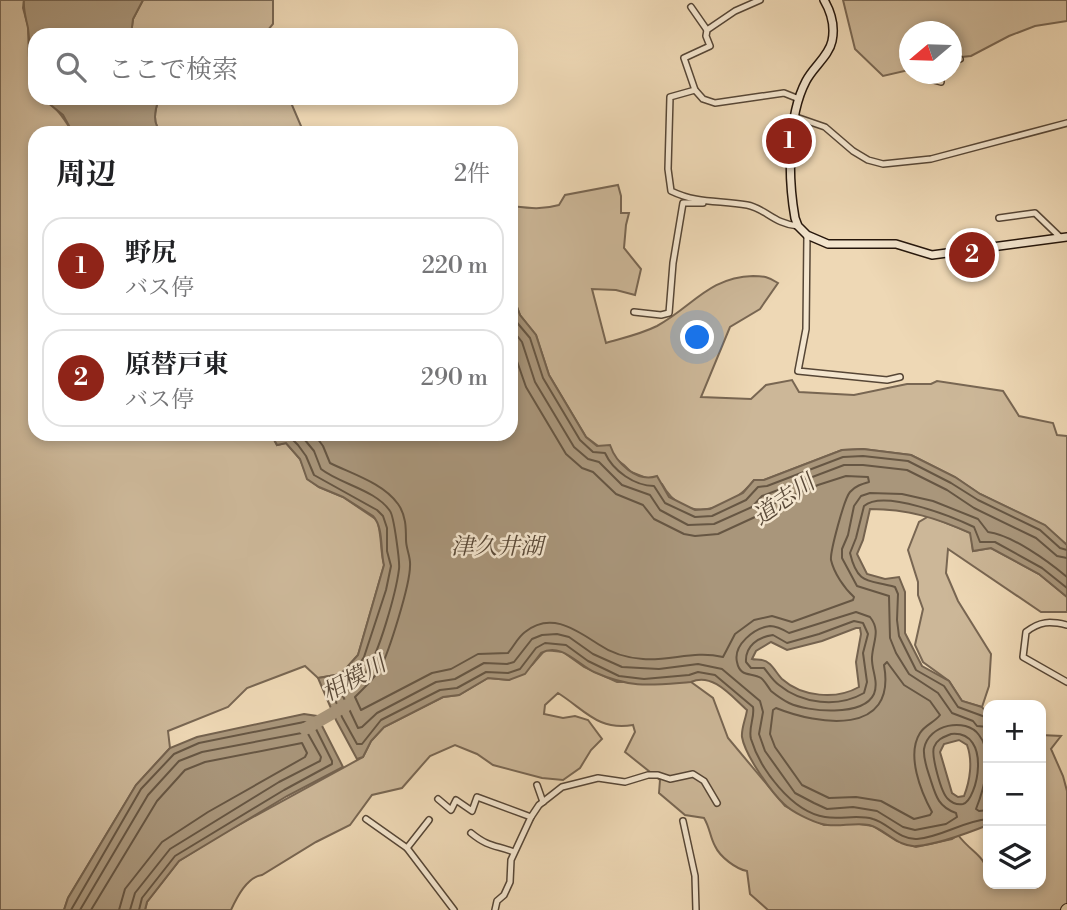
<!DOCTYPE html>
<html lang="ja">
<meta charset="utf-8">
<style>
body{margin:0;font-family:"Libre Bodoni","Noto Serif JP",serif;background:#f2f2f2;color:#202124}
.controls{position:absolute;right:21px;bottom:21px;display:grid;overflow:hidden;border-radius:14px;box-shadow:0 4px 10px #0003}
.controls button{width:63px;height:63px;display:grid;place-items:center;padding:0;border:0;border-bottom:2px solid #e0e0e0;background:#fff;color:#202124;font:35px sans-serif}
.compass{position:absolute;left:899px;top:21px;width:63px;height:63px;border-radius:50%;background:#fff;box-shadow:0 4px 10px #0003;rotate:251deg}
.you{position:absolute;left:698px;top:338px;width:24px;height:24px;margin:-18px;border:5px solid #fff;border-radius:50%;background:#1a73e8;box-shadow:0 0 0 10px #1a73e833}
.badge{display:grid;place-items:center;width:46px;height:46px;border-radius:50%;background:#8f2418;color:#fff;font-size:23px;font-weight:700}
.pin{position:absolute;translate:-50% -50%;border:4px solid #fff;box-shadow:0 2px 7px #0006}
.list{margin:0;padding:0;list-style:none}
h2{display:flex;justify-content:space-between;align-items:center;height:91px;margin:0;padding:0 28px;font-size:30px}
h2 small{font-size:23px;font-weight:400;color:#757577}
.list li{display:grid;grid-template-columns:46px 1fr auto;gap:21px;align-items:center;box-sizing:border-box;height:98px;margin:0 14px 14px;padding:0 14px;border:2px solid #e0e0e0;border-radius:21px}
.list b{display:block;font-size:26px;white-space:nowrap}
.list p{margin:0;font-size:23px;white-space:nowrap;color:#757577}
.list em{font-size:23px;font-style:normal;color:#757577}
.icon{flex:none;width:38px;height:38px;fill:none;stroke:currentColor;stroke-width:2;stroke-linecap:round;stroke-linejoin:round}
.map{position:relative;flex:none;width:1067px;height:910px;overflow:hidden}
.search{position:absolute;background:#fff;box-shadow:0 4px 10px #0003;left:28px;top:28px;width:490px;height:77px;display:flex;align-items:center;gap:18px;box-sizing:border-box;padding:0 24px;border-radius:21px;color:#757577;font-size:26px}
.panel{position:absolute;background:#fff;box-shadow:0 4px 10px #0003;left:28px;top:126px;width:490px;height:315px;border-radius:21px}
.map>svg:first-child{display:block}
</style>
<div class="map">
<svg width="1067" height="910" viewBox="0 0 1067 910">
<rect width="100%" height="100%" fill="#eed8b5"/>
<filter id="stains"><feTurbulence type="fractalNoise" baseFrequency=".00286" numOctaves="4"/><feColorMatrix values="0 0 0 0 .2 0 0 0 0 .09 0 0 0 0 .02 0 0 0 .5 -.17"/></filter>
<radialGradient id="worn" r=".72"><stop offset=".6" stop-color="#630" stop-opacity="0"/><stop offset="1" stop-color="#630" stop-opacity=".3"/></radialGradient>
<g fill="#ccb798" stroke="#786652" stroke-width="2">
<path d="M0 0H24L23 8 28 26 29 58 35 78V98C52 98 65 120 73 133H35V434H271L277 445 286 443 300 459 308 479 319 487 343 497 377 520C382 535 380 550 384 565L358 655 341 674 318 678 305 666 247 688 228 707 168 731 170 748 136 785 68 898 64 910H0Z"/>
<path d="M143 0H273V24L264 35H131L133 19Z"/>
<path d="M843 0H1067V21L1035 26 1009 36 971 56 952 58 951 32H909V70L883 76 855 49Z"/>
<path d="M159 98H289L304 133H163C151 125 155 110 159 98Z"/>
<path d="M618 185 621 196V213H629L626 225 624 248 641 269 635 295 616 290 592 289 606 343C623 338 641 334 657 326 692 307 709 277 753 276 764 276 769 277 778 283L760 309 730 327 701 397 751 399 766 385 792 380 799 392 854 395 907 384H931L937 381 1003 391 1019 416 1053 423 1057 435 1067 436V545L1044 525 980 494 955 477 911 455 863 449 842 450 764 480H754C730 511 684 525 662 484L631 472 624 465 586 437 549 375 536 335 520 315 511 291V206C528 208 542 210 559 205L565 195Z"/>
<path d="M929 516 971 533 973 551 991 548 1039 574 1067 597V612H1041L948 549 946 573 958 601 991 654 989 686 982 707 962 701 949 681 923 662 915 645 923 609 918 595V582L908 550 919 522Z"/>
<path d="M545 650 563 652 584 667 617 682H691L713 698 728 738 785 806 824 825 853 823 873 826 897 841 916 847 952 839 958 835C975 857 988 854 988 884H1041V735L1061 736 1051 749 1063 776 1067 791V904L1063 910H768L750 894 747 871C736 869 720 857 715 846 710 837 710 828 704 818L685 815 659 793 660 780 625 752 635 732 633 725C598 731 585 710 558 693L545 705 544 714 563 718 575 716 588 720 602 739 591 750 580 768 563 780 542 778 493 765 477 754 455 745 430 756 402 788 372 795 350 825 316 842 262 875C247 877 237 897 231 910H145L147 902 179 861 222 834 363 757 371 741 384 727 443 697 459 695 488 678 509 680 532 665Z"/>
</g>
<g fill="#a9967b" stroke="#74624e" stroke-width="2" fill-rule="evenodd">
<path d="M24 0H143L133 19 131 35H35V78C30 61 30 46 28 28 26 18 23 10 24 0Z"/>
<path d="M42 98H159C155 110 151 125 163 133H73L63 115Z"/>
<path d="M511 291 520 315 536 335 549 375 586 437 597 446 610 445C616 463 637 483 657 476L669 497 695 510 710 509 743 493 754 480H764L842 450 863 449 911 455 955 477 980 494 1045 525 1067 545V597L1039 574 991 548 973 551 970 533C937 518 907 509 870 509L863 540 857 554 867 574 885 579 899 577 905 592V633L922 666 949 681 962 701 982 707 988 714V825C968 833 939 844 917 846 898 848 886 829 869 825 854 822 836 828 822 824 811 821 792 812 784 804 771 792 745 755 742 737 741 729 746 718 747 710 732 697 713 672 691 682 652 685 632 689 594 672 577 664 561 642 541 653L525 674 509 680 488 678 459 695 443 697 384 727 371 741 363 757 357 759 336 720 318 678 341 674 358 655 384 565C380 550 384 528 373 516L343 497 319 487 307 479 300 459 286 443 277 445 271 434H511ZM856 628H860L861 634 856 662 859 687C836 700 802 697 782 679 776 673 771 661 762 660 759 659 755 660 752 659L756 651 771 642 787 650 822 641ZM959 740 967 745C973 761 970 781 964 796L958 797 952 793 940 752 944 744Z"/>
<path d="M304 714 317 716 343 767 287 796 179 861 147 902 145 910H64L68 898 136 785 170 748 197 737Z"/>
</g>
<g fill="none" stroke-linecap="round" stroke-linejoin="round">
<g stroke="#665643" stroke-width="2">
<path d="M511 309 514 319 530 338 543 378 580 440 593 452 605 453C613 471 635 486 654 486L665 503 695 517 712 516 746 500 758 487 767 486 843 457 863 456 908 461 951 483 978 500 1040 530 1060 548 1067 550"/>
<path d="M511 328 522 342 535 382 574 447 588 459 599 462 622 485 650 495 660 510 688 525 714 524 752 507 762 496 844 465H863L907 470 947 490 974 508 1036 538 1057 556 1067 558"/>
<path d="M279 434 290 437 298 445 306 456 314 475 377 510 383 516 387 528V551L391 566 386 590 364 657 357 668 346 679 330 687 342 717 357 744H362L381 720 440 690 457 688 486 672 508 673 520 669 536 648 545 643 566 645 588 661 619 676 644 679 689 675 698 672 715 675 753 707C755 717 748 728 751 739 760 769 792 812 825 817 841 820 857 814 873 819 888 823 899 840 917 839 942 837 963 821 988 819"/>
<path d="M300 434 314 451 321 469C340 484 376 490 390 511 394 516 400 563 399 569 396 593 379 653 366 672 359 681 350 686 341 692L358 728 362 727 377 713 436 682 455 679 484 663 507 664 514 662 532 639 542 635 557 634 569 637 593 654 622 667 659 669 698 664 722 669 760 701 763 712 759 734 765 751 795 793 814 803 827 809 853 807 877 811 903 827 915 830 946 824 957 817 956 813C939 807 936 797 931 781 928 771 923 760 924 749 928 724 966 717 979 735 994 754 984 789 976 809L979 811 988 810"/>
<path d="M314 434 323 446 330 463C352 474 383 483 398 504 406 515 406 528 406 540 406 549 411 557 410 566 410 585 389 652 380 669 373 680 364 688 355 697L361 710 432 673 451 669 478 654 508 653C514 646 518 637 525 632 551 611 576 630 598 644 611 653 628 658 643 659 672 661 694 650 723 657L735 634 754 620 772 616 792 622 853 600 854 597C844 588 834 573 831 560 830 552 844 499 850 492 855 486 862 484 869 482L868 477 846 476 818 485 768 506 755 517 718 534 695 536 684 534 654 519 643 505 616 494 593 472 582 468 566 454 526 387 511 344"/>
<path d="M856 612 870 617C881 631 873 641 872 657 871 669 879 681 874 694 863 717 808 712 789 703 783 700 776 695 771 691 768 687 765 681 761 678 752 672 740 678 737 662 733 645 754 628 770 626 777 626 784 630 789 633Z"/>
<path d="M854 621 863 623 868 634 863 653 867 682 864 693C838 708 802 704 779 685 773 681 769 674 764 668H751L746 662C745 646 758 637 773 635L787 643 819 634Z"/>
<path d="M887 662 904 685 930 701 940 715C935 722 925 725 920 733 906 755 921 792 932 812L930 815 914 819 881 801 856 797 829 798 802 785 775 747 770 734 773 710 776 708C818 725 897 737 884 665Z"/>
<path d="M988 718 958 707 944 686 916 670 899 636 897 620 898 594 895 587C870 579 858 587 850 553L856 538 864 506C884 489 953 517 974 527L980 542H995L1042 568 1067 588"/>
<path d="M988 727 977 726 973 721 952 713 938 693 909 674 896 653 890 638 889 596 857 586 842 558V549L848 535 854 506 861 496 870 493 902 494 933 501 978 519 988 532C1012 535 1048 561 1067 577"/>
<path d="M951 734C993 730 977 801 963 804 957 805 952 803 948 799 941 793 931 755 934 747 937 739 944 737 951 734Z"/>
<path d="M71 910 141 789 174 754 199 743 304 722 313 723 332 761V764L284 790 175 856 142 898 139 910"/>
<path d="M80 910 148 795 179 761 202 752 307 732 321 757 320 761 279 782 170 849 135 893 130 910"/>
<path d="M91 910 157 801 185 770 205 762 302 743 307 753 305 757 208 812 162 842 125 889 119 910"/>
</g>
<path stroke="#a9967b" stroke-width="12" d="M305 729 347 705"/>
<defs>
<g id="street">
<path d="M760 0 735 11 707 30 706 36 710 46 684 58 695 90 703 99 715 103 784 93 799 99"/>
<path d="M691 7 707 30"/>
<path d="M951 62 960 59"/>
<path d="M924 74 922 77 941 82"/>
<path d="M695 90 670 97 668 169 671 191C698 204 719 200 747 205 765 208 774 224 798 226"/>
<path d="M796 117 825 127 853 151 868 160 883 164 931 159 1067 123"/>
<path d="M999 218 1035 213 1061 238"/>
<path d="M807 235 806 329 798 371 887 380 900 377"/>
<path d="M634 312 661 315 669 313 673 263 683 203H703"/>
<path d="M1067 625C1050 621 1040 621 1026 632L1023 657 1067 682"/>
<path d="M537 785 543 802"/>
<path d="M438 799 451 810 456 800 472 811 477 797 531 817"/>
<path d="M366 819 407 848 454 910"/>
<path d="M683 821 695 876 696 910"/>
<path d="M471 833C488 847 495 845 514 852"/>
<path d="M407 848 429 820"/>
<path d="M495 910 497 901 504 895 510 882 511 860 531 817 539 805 562 787 598 778 625 782 648 775H658L670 779 693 774 704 781 717 803"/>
</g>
<path id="secondary" d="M824 0C831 12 835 27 832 41 829 56 813 67 806 81 787 117 788 179 795 218L798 226 807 235 828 244H896L932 255 1067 237"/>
<path id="highway" d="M1066 910 1067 909"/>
</defs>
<use href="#street" stroke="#564636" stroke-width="8"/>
<use href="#secondary" stroke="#24150b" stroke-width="10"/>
<use href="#highway" stroke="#24150b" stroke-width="12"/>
<use href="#street" stroke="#f4e6cf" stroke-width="5"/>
<use href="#secondary" stroke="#f4e6cf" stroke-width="7"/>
<use href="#highway" stroke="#eed8b5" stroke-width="10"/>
</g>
<g text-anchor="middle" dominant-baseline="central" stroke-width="5" stroke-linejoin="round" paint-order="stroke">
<g font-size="23" font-style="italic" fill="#594938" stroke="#f4e6cf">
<text transform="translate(784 500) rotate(-35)">道志川</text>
<text x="497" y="547">津久井湖</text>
<text transform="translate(354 679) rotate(-29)">相模川</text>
</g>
</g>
<rect width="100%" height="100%" filter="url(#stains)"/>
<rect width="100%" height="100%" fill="url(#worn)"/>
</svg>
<div class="controls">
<button>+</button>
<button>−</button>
<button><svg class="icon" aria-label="layers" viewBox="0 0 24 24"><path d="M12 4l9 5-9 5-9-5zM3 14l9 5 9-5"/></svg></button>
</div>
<svg class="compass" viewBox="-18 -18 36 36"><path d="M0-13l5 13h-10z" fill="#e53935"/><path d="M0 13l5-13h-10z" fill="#757577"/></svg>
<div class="you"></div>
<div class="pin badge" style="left:789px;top:141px">1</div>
<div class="pin badge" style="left:972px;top:255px">2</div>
<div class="search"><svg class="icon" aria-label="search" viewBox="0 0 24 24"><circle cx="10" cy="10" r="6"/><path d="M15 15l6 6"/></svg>ここで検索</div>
<section class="panel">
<h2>周辺<small>2件</small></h2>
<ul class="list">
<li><span class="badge">1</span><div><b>野尻</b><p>バス停</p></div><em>220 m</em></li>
<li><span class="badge">2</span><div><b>原替戸東</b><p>バス停</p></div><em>290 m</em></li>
</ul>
</section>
</div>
